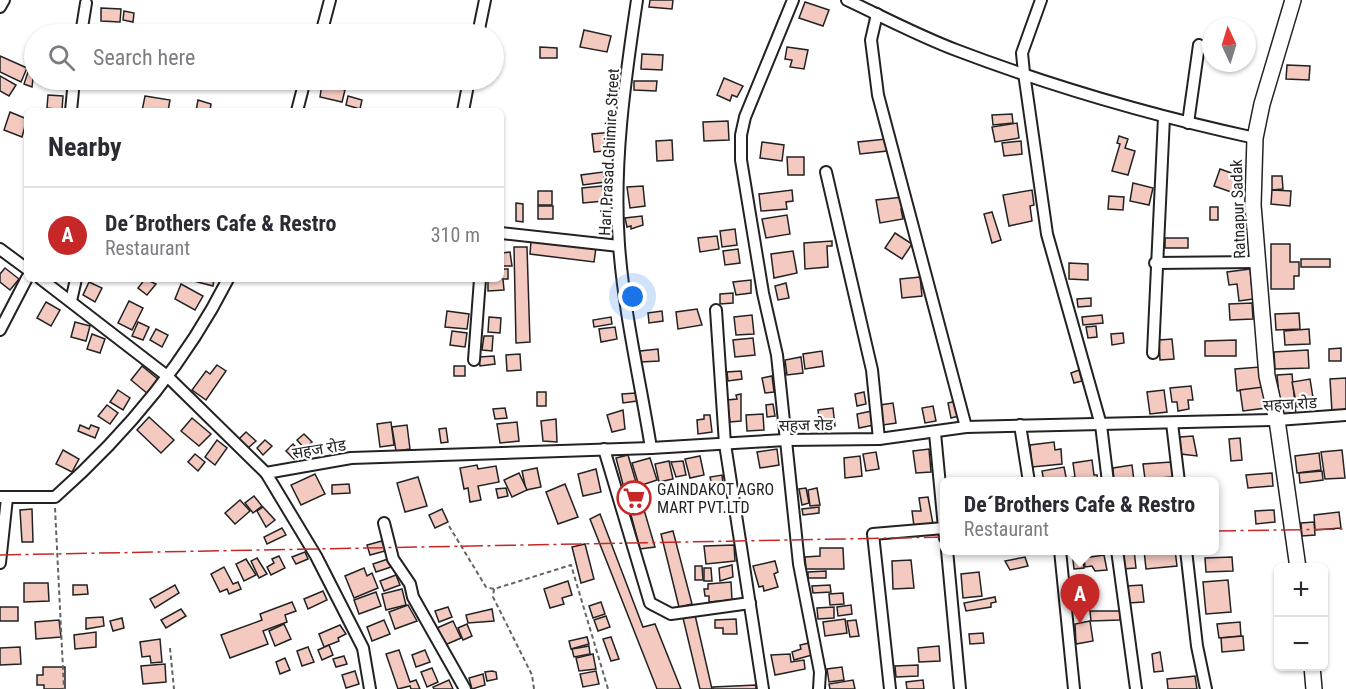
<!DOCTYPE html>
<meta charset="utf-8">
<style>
body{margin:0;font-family:"Roboto Condensed","Noto Sans Devanagari",sans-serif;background:#f2f2f3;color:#2b2b33}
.controls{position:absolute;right:18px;bottom:18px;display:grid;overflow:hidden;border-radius:9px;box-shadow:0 2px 4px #0004}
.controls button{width:54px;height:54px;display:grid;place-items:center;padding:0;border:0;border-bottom:2px solid #e1e1e2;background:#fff;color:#2b2b33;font:30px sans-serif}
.compass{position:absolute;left:1202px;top:18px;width:54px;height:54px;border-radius:50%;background:#fff;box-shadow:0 2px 4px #0004;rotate:356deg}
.you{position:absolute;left:633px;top:297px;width:21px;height:21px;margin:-15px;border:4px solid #fff;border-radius:50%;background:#1a73e8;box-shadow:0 0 0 9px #1a73e833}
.badge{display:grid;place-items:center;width:39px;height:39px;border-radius:50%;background:#c62828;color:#fff;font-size:20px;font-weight:700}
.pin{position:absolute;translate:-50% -50px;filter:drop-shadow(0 2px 3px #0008)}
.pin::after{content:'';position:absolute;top:32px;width:21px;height:18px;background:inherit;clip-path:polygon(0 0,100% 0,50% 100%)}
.popup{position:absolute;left:940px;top:477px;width:279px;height:78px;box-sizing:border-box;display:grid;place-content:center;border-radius:9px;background:#fff;filter:drop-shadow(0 2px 4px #0005);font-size:20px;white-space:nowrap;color:#7c7c81}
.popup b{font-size:22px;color:#2b2b33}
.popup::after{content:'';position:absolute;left:50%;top:100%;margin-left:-12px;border:12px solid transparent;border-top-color:#fff}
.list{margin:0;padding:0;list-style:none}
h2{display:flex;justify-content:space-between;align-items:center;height:78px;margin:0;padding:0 24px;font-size:26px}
h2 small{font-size:20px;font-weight:400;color:#7c7c81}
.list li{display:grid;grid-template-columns:39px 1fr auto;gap:18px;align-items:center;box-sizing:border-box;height:96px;padding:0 24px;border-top:2px solid #e1e1e2}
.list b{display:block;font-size:22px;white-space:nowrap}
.list p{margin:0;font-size:20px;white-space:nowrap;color:#7c7c81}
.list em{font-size:20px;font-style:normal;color:#7c7c81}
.icon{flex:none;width:33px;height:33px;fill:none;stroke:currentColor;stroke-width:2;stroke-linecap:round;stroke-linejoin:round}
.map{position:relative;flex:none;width:1346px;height:689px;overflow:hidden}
.search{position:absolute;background:#fff;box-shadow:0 2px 4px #0004;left:24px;top:24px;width:480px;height:66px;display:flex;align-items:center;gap:15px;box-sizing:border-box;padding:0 21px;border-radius:33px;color:#7c7c81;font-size:22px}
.panel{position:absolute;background:#fff;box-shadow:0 2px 4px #0004;left:24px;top:108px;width:480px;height:174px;border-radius:9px}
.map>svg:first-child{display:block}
</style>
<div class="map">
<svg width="1346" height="689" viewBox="0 0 1346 689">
<rect width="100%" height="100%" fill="#fff"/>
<g fill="#f3c9c0" stroke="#222" stroke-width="1.5">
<path d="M650 0H673L672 9 649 7Z"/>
<path d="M805 2 829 10 823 26 799 18Z"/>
<path d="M101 8 121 9 120 22 101 21Z"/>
<path d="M124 11 134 13 133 22 123 20Z"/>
<path d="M584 30 611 36 607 52 580 47Z"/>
<path d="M540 47 557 48V58H540Z"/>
<path d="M787 47 808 50 804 69 790 67 792 60 785 59Z"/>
<path d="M642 54 663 55 662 70 641 69Z"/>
<path d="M0 56 27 68 21 82 0 72Z"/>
<path d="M1287 65 1310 66 1309 80 1286 79Z"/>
<path d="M29 69 34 70 32 87 24 84Z"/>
<path d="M0 76 16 85 9 96 0 91Z"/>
<path d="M724 78 743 86 737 97 732 95 730 101 717 95Z"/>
<path d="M634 81H657L656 91 634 90Z"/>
<path d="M322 84 345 90 342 102 320 97Z"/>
<path d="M48 95 63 96 62 110 47 108Z"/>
<path d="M145 96 170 100 168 111H142Z"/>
<path d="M348 96 362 100 360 109 346 105Z"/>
<path d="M198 100 211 104 210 111H196Z"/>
<path d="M10 112 27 119 22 137 4 130Z"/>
<path d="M1012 114 1013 123 993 125 992 115Z"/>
<path d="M728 121 729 140 704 141 703 122Z"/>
<path d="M1017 123 1019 138 995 142 992 127Z"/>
<path d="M613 132 614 150 594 152 592 134Z"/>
<path d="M1119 136 1128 139 1125 148 1135 151 1128 175 1112 171 1120 144 1117 143Z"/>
<path d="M886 139 887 151 860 154 858 142Z"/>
<path d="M672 140 673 160 657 161 656 141Z"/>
<path d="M1021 141 1022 154 1004 156 1002 143Z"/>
<path d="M762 142 784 145 782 161 760 158Z"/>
<path d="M787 157H804V175H788Z"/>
<path d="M1220 169 1240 176 1234 193 1214 186Z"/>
<path d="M603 172 605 182 583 185 581 175Z"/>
<path d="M1272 176H1282L1283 189 1272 190Z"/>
<path d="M1133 183 1153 188 1149 205 1130 201Z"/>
<path d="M602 186 604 201 583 203 582 188Z"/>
<path d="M643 186 645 206 630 208 627 187Z"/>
<path d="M792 190 793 201 786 202 787 209 761 211 759 194Z"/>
<path d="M1032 190 1034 205 1030 206 1032 221 1009 226 1003 195Z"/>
<path d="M1272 190 1291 191 1290 206 1271 204Z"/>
<rect x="538" y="191" width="14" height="14"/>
<path d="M1109 196 1124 197 1123 210 1108 209Z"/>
<path d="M903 197 906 207 901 209 903 219 880 223 876 200Z"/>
<path d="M516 203 523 204V222L516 221Z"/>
<rect x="538" y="206" width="15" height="13"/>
<rect x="1210" y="207" width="8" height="13"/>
<path d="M992 212 1001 240 992 243 984 214Z"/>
<path d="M787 215 790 234 766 238 762 219Z"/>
<path d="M642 216 643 225 631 229V226L627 227 625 218Z"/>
<path d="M735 229 737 245 722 247 720 231Z"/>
<path d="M895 233 912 244 902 259 885 248Z"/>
<path d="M717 236 719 249 700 252 698 238Z"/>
<rect x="1165" y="238" width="23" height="10"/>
<path d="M531 241 596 248 594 262 530 254Z"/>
<path d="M832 241V246H827L828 267 805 269 804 243Z"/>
<path d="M1271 244H1290V262H1299V276H1294V289H1271Z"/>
<path d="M514 247H527L530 342 516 343Z"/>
<path d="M738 249 740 263 725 265 723 251Z"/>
<path d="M793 251 797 273 774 278 771 254Z"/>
<path d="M510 252 512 266H501L502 253Z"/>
<rect x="1301" y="259" width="29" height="8"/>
<path d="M1069 263 1088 264V280L1069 279Z"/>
<path d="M5 268 19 279 10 290 0 282V274Z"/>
<path d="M501 269H508V279H503L504 290 488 291V279H501Z"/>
<path d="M1250 269 1253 299 1239 301 1237 284 1229 285 1227 272Z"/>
<path d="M920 277 922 296 902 298 900 279Z"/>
<path d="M145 279 156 284 147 295 138 288Z"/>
<path d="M186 279H214L213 286Z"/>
<path d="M751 280V293L736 295 733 282Z"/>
<path d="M89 282 102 288 95 302 83 295Z"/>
<path d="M786 283 789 298 778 300 775 286Z"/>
<path d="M181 284 203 296 195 310 175 299Z"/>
<path d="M733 293V303L720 304V294Z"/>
<path d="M1091 298V306L1078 307 1077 299Z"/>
<path d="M129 301 143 308 132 330 118 323Z"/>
<path d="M46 302 60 310 51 326 37 318Z"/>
<path d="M1252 303 1253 319 1230 320 1229 304Z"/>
<path d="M697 309 702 325 678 329 676 312Z"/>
<path d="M447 311 469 314 467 329 445 327Z"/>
<path d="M662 311 663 321 649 323 648 313Z"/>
<path d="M1299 313 1300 329 1276 330 1275 314Z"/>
<path d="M752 315 754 334 736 335 734 317Z"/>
<path d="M1102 315 1103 323 1083 325 1082 317Z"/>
<path d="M489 317 501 318 500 333 488 332Z"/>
<path d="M611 317 612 324 594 327 593 320Z"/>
<path d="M75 322 90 326 86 341 71 337Z"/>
<path d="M138 322 149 327 143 340 132 336Z"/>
<path d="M1096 326 1097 337 1088 338 1086 327Z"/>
<path d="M615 327 617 339 601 342 599 329Z"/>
<path d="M156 329 168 335 162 347 150 340Z"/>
<path d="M1309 329 1310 344 1285 345 1284 331Z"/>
<path d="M452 331 467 333 465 347 450 345Z"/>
<path d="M1123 333 1124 343 1112 345 1111 334Z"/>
<path d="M92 334 105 339 100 353 87 349Z"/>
<path d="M484 336H493L492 351 482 350Z"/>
<path d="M753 338 755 355 735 357 733 340Z"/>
<path d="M1172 339 1174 359 1160 360 1159 340Z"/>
<path d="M1236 340V356H1205V341Z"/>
<path d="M1341 348V361H1329V349Z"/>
<path d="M658 349 659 361 641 362 640 351Z"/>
<path d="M1308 350 1309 368 1275 369 1274 352Z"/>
<path d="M822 351 824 366 805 369 803 354Z"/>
<path d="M520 354 521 370 507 371 506 355Z"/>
<path d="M494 356 495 364 480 366 479 357Z"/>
<path d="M801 357 803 373 787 375 785 360Z"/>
<path d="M217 365 226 371 206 400 192 390 206 371 210 374Z"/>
<path d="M142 366 159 380 148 394 131 380Z"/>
<rect x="454" y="366" width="11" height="10"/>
<path d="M1260 367 1262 388 1237 391 1235 369Z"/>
<path d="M1079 370 1082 381 1074 383 1071 373Z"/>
<path d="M741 371 742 379 728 381 727 372Z"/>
<path d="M1292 374 1296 415 1281 417 1277 375Z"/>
<path d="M772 376 774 392 765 393 762 378Z"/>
<path d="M1346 378V411L1332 412 1330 379Z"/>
<path d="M1310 379 1314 404 1297 407 1292 382Z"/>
<path d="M1191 386 1193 400H1188L1189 409 1178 411 1177 402H1172L1170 388Z"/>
<path d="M1263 387 1266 408 1243 411 1240 390Z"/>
<path d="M118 390 130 398 123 410 110 402Z"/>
<path d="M1164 390 1167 412 1150 414 1147 392Z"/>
<rect x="537" y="392" width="9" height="14"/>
<path d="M864 392 866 404 857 406 855 394Z"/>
<path d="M636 393 637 401 623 403 622 394Z"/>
<path d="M741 394V421L730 422 727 400 737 399 736 395Z"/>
<path d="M956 401 959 416 951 418 948 403Z"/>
<path d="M893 403 896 423 883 425 880 405Z"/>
<path d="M773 404 775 416 767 417 766 405Z"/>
<path d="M107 405 118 413 110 424 98 416Z"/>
<path d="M933 406 936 421 925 423 922 408Z"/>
<path d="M505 408 507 418 495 419 493 409Z"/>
<path d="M833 408 835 426 820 428 818 410Z"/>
<path d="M623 410 625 429 612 432 607 415Z"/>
<path d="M872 411 874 425 859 428 857 414Z"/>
<path d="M763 414 764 430 747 431 746 415Z"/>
<path d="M704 415H710L712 432 698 434 697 420 704 419Z"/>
<path d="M149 417 174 440 161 453 137 430Z"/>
<path d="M192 418 211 434 199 446 181 431Z"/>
<path d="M556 419 557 442 543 441 541 421Z"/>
<path d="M391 422 394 445 380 447 377 424Z"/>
<path d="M517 422 519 441 500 443 497 424Z"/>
<path d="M80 425 89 429 91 425 99 428 95 438 78 431Z"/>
<path d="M407 425 410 449 396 451 392 427Z"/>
<path d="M446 428 448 442 441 443 439 429Z"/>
<path d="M246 432 256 441 248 448 239 439Z"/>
<path d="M304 434 312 442 305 449 297 440Z"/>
<path d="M1193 436 1197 456 1181 454 1180 437Z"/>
<path d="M1240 438 1242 460 1231 461 1229 439Z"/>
<path d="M217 440 227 448 215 465 205 457Z"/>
<path d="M265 440 272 446 263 455 257 448Z"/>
<path d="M1054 442 1055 450 1061 449 1062 464 1032 467 1030 445Z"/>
<path d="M293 444 301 453 294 459 286 451Z"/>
<path d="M777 449 779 465 760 468 757 452Z"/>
<path d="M929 449 931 472 916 473 913 451Z"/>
<path d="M63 450 79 459 72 472 56 464Z"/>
<path d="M1342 450 1345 478 1325 479 1321 452Z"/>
<path d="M876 452 879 469 866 471 863 454Z"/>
<path d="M1319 453 1321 470 1297 473 1295 456Z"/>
<path d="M195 454 205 462 198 471 188 462Z"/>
<path d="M628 455 652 537 655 547 640 549 616 458Z"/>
<path d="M700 456 704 475 690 478 685 459Z"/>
<path d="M860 456 862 476 845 478 844 458Z"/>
<path d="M650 458 657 480 639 486 632 463Z"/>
<path d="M1092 460 1094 475H1097L1098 482H1068V478L1075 477 1073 463Z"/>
<path d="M669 461 673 479 659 482 655 464Z"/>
<path d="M683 461 686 475 676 477 671 462Z"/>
<path d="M1171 462 1173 477 1145 479 1143 464Z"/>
<path d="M477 465 478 469 496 466 499 482 478 486 481 500 470 502 468 488 464 489 460 468Z"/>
<path d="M1132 465 1134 481 1114 482 1113 468Z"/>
<path d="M1064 467 1067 482H1044L1042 471Z"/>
<path d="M537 468 541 487 526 490 522 471Z"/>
<path d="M596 469 601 492 583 496 578 474Z"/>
<path d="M1322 471 1323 480 1300 483 1299 473Z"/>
<path d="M519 473 527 490 512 497 504 480Z"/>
<path d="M1272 473 1273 486 1248 488 1246 475Z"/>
<path d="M315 474 325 494 301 505 291 485Z"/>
<path d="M722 475 723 484 712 486 710 477Z"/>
<path d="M418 477 427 506 405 512 397 483Z"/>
<path d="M349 484 350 493 332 494V485Z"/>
<path d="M565 484 578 517 558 524 546 492Z"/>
<path d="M506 488 508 496 498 498 496 489Z"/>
<path d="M806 488 809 503 802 505 799 489Z"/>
<path d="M817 488 820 505 810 506 808 490Z"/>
<path d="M254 496 262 506 253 513 245 503Z"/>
<path d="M928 497 933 524 914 526 912 511H921L919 498Z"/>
<path d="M240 500 250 511 235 524 225 513Z"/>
<path d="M263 507 275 520 266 527 257 511Z"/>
<path d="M819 507V513L803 515 802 509Z"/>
<path d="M32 509 33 542H22L20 510Z"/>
<path d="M442 509 448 522 435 528 429 515Z"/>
<path d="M1274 510 1275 522 1256 524 1255 511Z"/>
<path d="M1339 512 1341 528 1315 530 1314 515Z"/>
<path d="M600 514 643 627 655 624 681 689H657L590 519Z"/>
<path d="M1314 522 1315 535 1302 536 1301 523Z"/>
<path d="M282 528 286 535 267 544 264 537Z"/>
<path d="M673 531 692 604 679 607 661 534Z"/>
<path d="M382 541 385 551 370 555 367 545Z"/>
<path d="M585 544 594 579 581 583 572 547Z"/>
<path d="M734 545 735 561 706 564 704 546Z"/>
<path d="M820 548H843L844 569H806L805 557 820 556Z"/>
<path d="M1082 550 1084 568 1074 569 1072 551Z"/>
<path d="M1134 550 1136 568 1122 569 1120 551Z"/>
<path d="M1144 550H1175L1177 566 1146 569Z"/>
<path d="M305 552 308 559 296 564 292 557Z"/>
<path d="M1104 555 1107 570 1095 571 1092 566 1085 567 1084 558Z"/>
<path d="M279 556 285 568 271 575 267 567 274 563 272 559Z"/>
<path d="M1025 557 1028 566 1010 570 1005 561Z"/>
<path d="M1232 557 1233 571 1206 572 1205 558Z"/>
<path d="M257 558 267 574 259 578 251 561Z"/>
<path d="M246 559 256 575 244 581 236 564Z"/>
<path d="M388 559 391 567 376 572 373 564Z"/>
<path d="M911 560 914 588 893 589 892 561Z"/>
<path d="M775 561 778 572 774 574 778 587 764 591 763 586 759 587 753 566Z"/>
<path d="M732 565 733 577 720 581 719 568Z"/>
<path d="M695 566H702L703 580H695Z"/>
<path d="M224 567 233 584 238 582 241 589 229 594 227 589 220 592 211 574Z"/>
<path d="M364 568 367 576 372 573 378 588 354 598 345 576Z"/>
<path d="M704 568H711L712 581H704Z"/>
<path d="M826 571V578H808V572Z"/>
<path d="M979 572 982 596 963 598 961 574Z"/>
<path d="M396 575 400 585 384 591 380 581Z"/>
<path d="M1228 580 1231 612 1206 614 1203 582Z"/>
<path d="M568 581 572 595 562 598 564 604 550 608 544 589Z"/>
<path d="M731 582 732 600 709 602V596H705L704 589H708V584Z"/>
<path d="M24 583H48L49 601 24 602Z"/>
<path d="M73 585H87L88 594 73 595Z"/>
<path d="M175 585 179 593 155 608 150 599Z"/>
<path d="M830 585 831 592 813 593 812 586Z"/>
<path d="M1142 585 1144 602 1128 603 1127 586Z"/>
<path d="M402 589 406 605 386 610 382 594Z"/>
<path d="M323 591 327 600 308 609 304 599Z"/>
<path d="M376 592 381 606 359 614 354 600Z"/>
<path d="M843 593 844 604 830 605 829 594Z"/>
<path d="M995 597 996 602 991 603V607L966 611 964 603Z"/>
<path d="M292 602 296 611 285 615 287 622 263 631 268 644 230 658 221 635 262 620 260 614Z"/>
<path d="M601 602 605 614 593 618 589 606Z"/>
<path d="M408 605 417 621 395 629 389 612Z"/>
<path d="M851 605 852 614 838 616 837 607Z"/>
<rect x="0" y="607" width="18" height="14"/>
<path d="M448 607 452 617 439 622 435 611Z"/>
<path d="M834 607V618L818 619 817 608Z"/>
<path d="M181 609 186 616 166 628 161 620Z"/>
<path d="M492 609 494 621 468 623 466 615Z"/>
<path d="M1090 611H1120V620L1091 621Z"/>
<path d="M695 615 712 689H700L683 618Z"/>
<path d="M606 616 610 627 598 631 594 620Z"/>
<path d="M103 617 104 626 86 629V618Z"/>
<path d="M122 618 124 628 113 631 110 621Z"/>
<path d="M736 619 737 634H723V628H715V620Z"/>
<path d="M845 619 847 633 825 636 823 622Z"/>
<path d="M59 620 61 637 36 639 35 622Z"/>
<path d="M384 620 390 634 372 641 367 627Z"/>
<path d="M856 620 859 636 850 637 847 621Z"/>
<path d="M453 621 461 638 445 645 437 628Z"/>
<path d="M1090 621 1093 641 1076 644 1075 624Z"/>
<path d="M1240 622 1241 636 1219 638 1217 624Z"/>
<path d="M284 624 291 639 275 646 269 631Z"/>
<path d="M467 624 472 636 463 640 458 628Z"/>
<path d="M340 625 346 634 338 638 339 641 324 647 319 634Z"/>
<path d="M96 632V647L75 649 74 635Z"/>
<path d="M983 633 984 643 970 644 969 634Z"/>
<path d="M1243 636 1244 650 1222 652 1221 638Z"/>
<path d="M587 637 589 644 571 649 569 641Z"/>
<path d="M611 637 619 659 611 661 603 639Z"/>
<path d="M160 639 162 662 151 663 150 656 142 657 140 642Z"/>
<path d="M809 643 812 655 794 660 792 652 801 649 800 645Z"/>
<path d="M329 645 333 655 322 660 318 650Z"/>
<path d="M589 646 590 654 574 657 572 649Z"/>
<path d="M939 646 940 661 919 662 918 648Z"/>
<path d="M20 647 21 664 0 665V648Z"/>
<path d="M308 647 314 662 302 666 297 651Z"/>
<path d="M399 650 410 682 416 680 420 689H411L410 686 398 689 386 654Z"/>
<path d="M425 650 430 662 416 667 412 655Z"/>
<path d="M1160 652 1163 671 1154 672 1152 654Z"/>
<path d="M593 654 596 669 579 671 576 658Z"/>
<path d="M790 654 791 662 804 660 805 669 775 675 771 655Z"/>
<path d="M344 656 347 664 336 667 333 659Z"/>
<path d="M285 658 290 670 280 674 276 662Z"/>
<path d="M165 664 166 682 143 684 141 666Z"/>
<path d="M918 665V676L896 677 895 666Z"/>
<path d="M43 667H65V689H44V685H37V675H43Z"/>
<path d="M842 667 844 680 829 682 827 669Z"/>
<path d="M432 668 438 682 427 687 421 672Z"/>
<path d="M355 671 359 684 346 688 342 675Z"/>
<path d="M492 671 496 672 497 679 487 681 485 672Z"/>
<path d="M596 671 599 684 583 687 580 674Z"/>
<path d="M483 674 485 685 472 689 469 678Z"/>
<path d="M1195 676 1197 689H1168L1167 679Z"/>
<path d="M449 680 453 689H434L433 687Z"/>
<path d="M853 680 855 689H830L829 684Z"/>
<path d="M923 680 924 689H907L906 682Z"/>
<path d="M756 685V689H713V687Z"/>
</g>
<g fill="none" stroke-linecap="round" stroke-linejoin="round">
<defs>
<g id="minor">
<path d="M637 0C625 80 613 164 619 245 624 313 640 380 651 448"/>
<path d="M793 0 745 117 741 135V160L763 293 777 355 799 564 820 672 819 689"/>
<path d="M847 0C883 17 919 36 956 50 1053 87 1154 116 1255 138"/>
<path d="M1041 0 1022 53 1024 73 1047 234 1101 425 1108 482"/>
<path d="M0 7 4 0"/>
<path d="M877 14 871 40 878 95 966 427"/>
<path d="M81 34 86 3"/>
<path d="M321 34 330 0"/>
<path d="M478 34 485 0"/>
<path d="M71 111 74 80"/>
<path d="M297 111 305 80"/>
<path d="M463 111 469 80"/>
<path d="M1188 123 1199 45"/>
<path d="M826 172 872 370 879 439"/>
<path d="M501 233 619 246"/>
<path d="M0 249 27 269"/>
<path d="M1155 263 1257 262"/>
<path d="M41 279 167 376 266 473 316 556 363 648 370 689"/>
<path d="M71 301 76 279"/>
<path d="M716 310 725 444 763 689"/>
<path d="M0 330 27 278"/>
<path d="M1153 353 1164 117"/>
<path d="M474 360 480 279"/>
<path d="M1172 423 1179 482"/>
<path d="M1020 425 1029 482"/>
<path d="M935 433 945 538"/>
<path d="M604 449 650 603 671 614 750 603"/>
<path d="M266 473 351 458 651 448 785 440 879 439 966 427 1277 420 1346 415"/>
<path d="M0 497H55C124 436 186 362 228 279"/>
<path d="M384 523 393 559 410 584 413 597 465 689"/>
<path d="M947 550 960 689"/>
<path d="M1060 550 1074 689"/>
<path d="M1117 550 1136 689"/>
<path d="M1186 550 1197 646 1206 689"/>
<path d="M0 563 7 498"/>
<path d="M890 689 873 534 944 528"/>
</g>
<g id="secondary">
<path d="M1293 0 1262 104 1255 138 1253 205 1267 376 1277 420 1298 568"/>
<path d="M1312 666 1314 689"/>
</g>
</defs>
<use href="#minor" stroke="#222" stroke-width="14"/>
<use href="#secondary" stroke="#222" stroke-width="18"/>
<g stroke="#646464" stroke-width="2" stroke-dasharray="4.5 3" stroke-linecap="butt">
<path d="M55 508 64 689"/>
<path d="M449 526 486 587 494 589 571 565 608 689"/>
<path d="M494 589 493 597 532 675 534 689"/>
<path d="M170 648 174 689"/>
</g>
<use href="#minor" stroke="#fff" stroke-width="10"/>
<use href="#secondary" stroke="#fff" stroke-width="15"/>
<g stroke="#c62828" stroke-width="1.5" stroke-dasharray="21 4.5 3 4.5" stroke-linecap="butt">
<path d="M1215 531 1346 529"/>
<path d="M0 555 945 537"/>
</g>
</g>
<defs>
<symbol id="supermarket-ring" viewBox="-11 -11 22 22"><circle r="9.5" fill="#fff" stroke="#c62828" stroke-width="1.5"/><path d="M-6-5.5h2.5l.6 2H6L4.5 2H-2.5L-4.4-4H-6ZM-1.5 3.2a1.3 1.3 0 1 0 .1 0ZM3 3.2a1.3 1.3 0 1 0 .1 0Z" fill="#c62828"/></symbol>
</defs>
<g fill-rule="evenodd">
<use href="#supermarket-ring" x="615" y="479" width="38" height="38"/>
</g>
<g text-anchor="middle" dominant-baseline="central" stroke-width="4.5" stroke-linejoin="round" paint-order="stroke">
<g font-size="16" fill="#222" stroke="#fff">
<text transform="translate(609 152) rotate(-87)">Hari Prasad Ghimire Street</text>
<text transform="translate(1238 209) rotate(-92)">Ratnapur Sadak</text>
<text transform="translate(1290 404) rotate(-3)">सहज रोड</text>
<text transform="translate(806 425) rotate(-1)">सहज रोड</text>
<text transform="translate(319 449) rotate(-9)">सहज रोड</text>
</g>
<g font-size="16" fill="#222" stroke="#fff" text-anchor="start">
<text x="657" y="489">GAINDAKOT AGRO<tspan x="657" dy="18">MART PVT.LTD</tspan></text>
</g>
</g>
</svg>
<div class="controls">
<button>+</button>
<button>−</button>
</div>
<svg class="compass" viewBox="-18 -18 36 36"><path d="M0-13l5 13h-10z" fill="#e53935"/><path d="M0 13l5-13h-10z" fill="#7c7c81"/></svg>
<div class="you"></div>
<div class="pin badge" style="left:1080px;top:624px">A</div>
<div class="popup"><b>De´Brothers Cafe &amp; Restro</b>Restaurant</div>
<div class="search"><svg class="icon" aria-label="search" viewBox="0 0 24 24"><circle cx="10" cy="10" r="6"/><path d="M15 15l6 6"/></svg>Search here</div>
<section class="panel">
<h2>Nearby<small></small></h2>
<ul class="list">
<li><span class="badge">A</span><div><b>De´Brothers Cafe &amp; Restro</b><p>Restaurant</p></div><em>310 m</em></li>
</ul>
</section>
</div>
